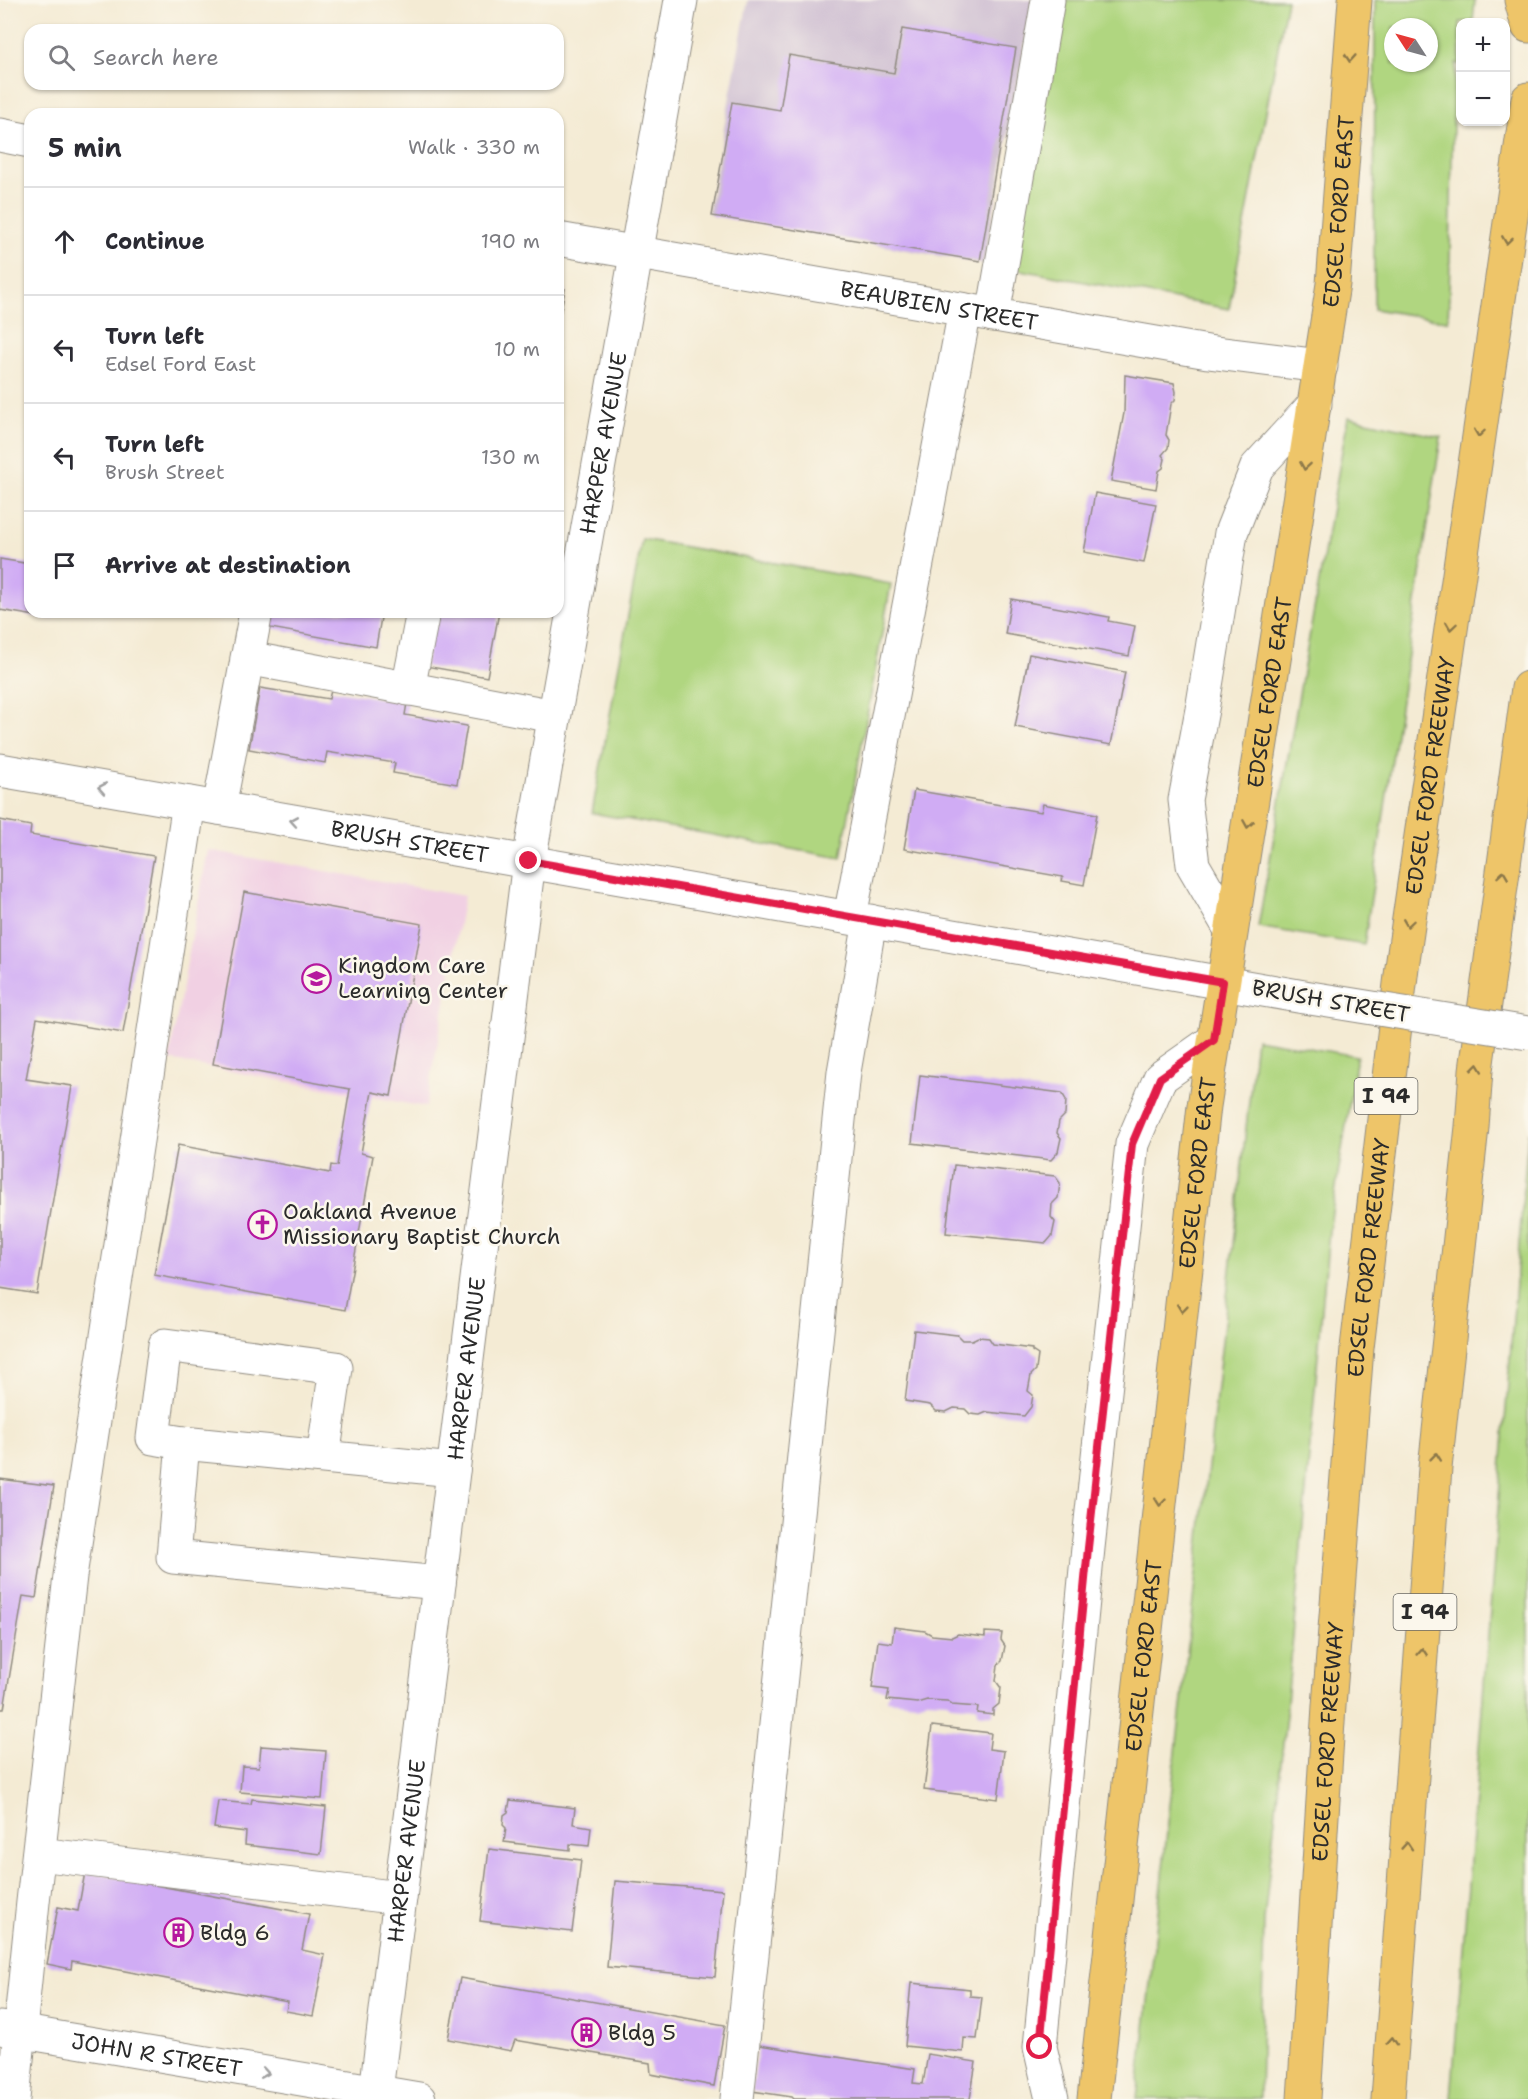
<!DOCTYPE html>
<meta charset="utf-8">
<style>
body{margin:0;font-family:"Shantell Sans",sans-serif;background:#f7f7f7;color:#2b2b33}
.controls{position:absolute;right:18px;top:18px;display:grid;overflow:hidden;border-radius:12px;box-shadow:0 2px 4px #0004}
.controls button{width:54px;height:54px;display:grid;place-items:center;padding:0;border:0;border-bottom:2px solid #e1e1e2;background:#fff;color:#2b2b33;font:30px sans-serif}
.compass{position:absolute;left:1384px;top:18px;width:54px;height:54px;border-radius:50%;background:#fff;box-shadow:0 2px 4px #0004;rotate:306deg}
.stop{position:absolute;width:18px;height:18px;margin:-14px;border:4px solid #e11d48;border-radius:50%;background:#fff}
.stop.end{background:#e11d48;border-color:#fff;box-shadow:0 2px 6px #0008}
.list{margin:0;padding:0;list-style:none}
h2{display:flex;justify-content:space-between;align-items:center;height:78px;margin:0;padding:0 24px;font-size:26px}
h2 small{font-size:20px;font-weight:400;color:#7c7c81}
.list li{display:grid;grid-template-columns:39px 1fr auto;gap:18px;align-items:center;box-sizing:border-box;height:108px;padding:0 24px;border-top:2px solid #e1e1e2}
.list b{display:block;font-size:22px;white-space:nowrap}
.list p{margin:0;font-size:20px;white-space:nowrap;color:#7c7c81}
.list em{font-size:20px;font-style:normal;color:#7c7c81}
.icon{flex:none;width:33px;height:33px;fill:none;stroke:currentColor;stroke-width:2;stroke-linecap:round;stroke-linejoin:round}
.map{position:relative;flex:none;width:1528px;height:2099px;overflow:hidden}
.search{position:absolute;background:#fff;box-shadow:0 2px 4px #0004;left:24px;top:24px;width:540px;height:66px;display:flex;align-items:center;gap:15px;box-sizing:border-box;padding:0 21px;border-radius:18px;color:#7c7c81;font-size:22px}
.panel{position:absolute;background:#fff;box-shadow:0 2px 4px #0004;left:24px;top:108px;width:540px;height:510px;border-radius:18px}
.map>svg:first-child{display:block}
</style>
<div class="map">
<svg width="1528" height="2099" viewBox="0 0 1528 2099">
<rect width="100%" height="100%" fill="#fbf7ec"/>
<filter id="ink" filterUnits="userSpaceOnUse"><feTurbulence type="fractalNoise" baseFrequency=".0167" numOctaves="2"/><feDisplacementMap in="SourceGraphic" scale="12" xChannelSelector="R" yChannelSelector="G"/><feConvolveMatrix kernelMatrix="1 2 1 2 8 2 1 2 1" color-interpolation-filters="sRGB"/></filter>
<filter id="wash" filterUnits="userSpaceOnUse"><feTurbulence type="fractalNoise" baseFrequency=".008" numOctaves="4" result="noise"/><feDisplacementMap in="SourceGraphic" scale="24" xChannelSelector="R" yChannelSelector="G"/><feGaussianBlur stdDeviation="1.35" result="paint"/><feColorMatrix in="noise" values="0 0 0 0 0 0 0 0 0 0 0 0 0 0 0 0 0 1.4 0 .05"/><feComposite in="paint" operator="in"/></filter>
<g filter="url(#wash)">
<rect width="100%" height="100%" fill="#f4ebd4"/>
<path fill="#f1d0e3" d="M208 850 464 896 426 1107 169 1060Z"/>
<path fill="#cebed1" d="M748 0H1033L984 264 708 214Z"/>
<g fill="#b0d680" stroke="#6e8056" stroke-width="1.5" fill-rule="evenodd">
<path d="M1060 0H1287L1229 309 1010 268Z"/>
<path d="M1375 0H1475L1473 22H1460V64L1456 63C1450 149 1452 235 1448 321L1374 309ZM1393 27H1429V63H1393Z"/>
<path d="M1348 417 1441 437 1364 945 1258 927Z"/>
<path d="M642 539 891 584 841 858 592 813Z"/>
<path d="M1256 1039 1357 1056 1329 1231 1286 1715 1264 1921 1260 2099H1137Z"/>
<path d="M1528 1132V2099H1451Z"/>
</g>
<g id="blocks">
<g fill="#d0acf4">
<path d="M902 29 1016 48 980 261 712 216 732 102 780 110 789 55 894 73Z"/>
<path d="M558 288 565 289 559 320 558 319Z"/>
<path d="M1125 375 1174 383 1176 392 1175 400 1171 404 1166 435 1169 440 1168 448 1162 455 1165 459 1163 468 1159 471 1156 489 1111 481 1124 413Z"/>
<path d="M1095 493 1156 504 1144 563 1084 552Z"/>
<path d="M0 559 30 564V612H54L53 619 0 610Z"/>
<path d="M1011 599 1109 617 1108 621 1135 626 1129 656 1005 634Z"/>
<path d="M267 612H382L376 647 265 627Z"/>
<path d="M435 612H499L487 677 425 666Z"/>
<path d="M1029 654 1125 672 1111 745 1015 727Z"/>
<path d="M260 688 329 699 331 690 407 703 405 715 467 726 457 784 393 773 395 763 327 752 325 763 249 749Z"/>
<path d="M914 790 1041 812 1043 804 1097 814 1084 885 1062 881 1063 877 904 849Z"/>
<path d="M0 820 31 826 30 835 154 856 123 1033 37 1018 26 1079 72 1086 37 1294 0 1288Z"/>
<path d="M244 892 422 924 391 1096 372 1092 361 1153 373 1156 345 1310 154 1275 178 1145 330 1173 331 1165 337 1166 350 1089 213 1064Z"/>
<path d="M920 1075 1062 1093 1066 1100 1065 1115 1059 1121 1057 1133 1061 1138 1058 1152 1051 1160 912 1143Z"/>
<path d="M954 1165 1055 1176 1060 1183 1058 1198 1052 1204 1051 1217 1055 1222 1052 1236 1046 1243 946 1233Z"/>
<path d="M914 1330 957 1335 962 1340H972L978 1337 989 1338 993 1344 1032 1349V1351L1038 1355 1036 1370 1031 1375 1028 1391 1033 1395 1031 1407 1024 1416 987 1412 980 1415 970 1414 965 1409 954 1408 946 1412 936 1411 930 1405 905 1401Z"/>
<path d="M0 1479 54 1486 36 1598 23 1596 4 1709H0Z"/>
<path d="M894 1627 925 1631 932 1635 952 1637 958 1634 985 1637V1632L1002 1633 1001 1640 1005 1646 1002 1661 998 1665 996 1681 1001 1688 999 1704 993 1709V1715L977 1713 978 1707 952 1705 947 1701 927 1700 917 1703 887 1700 889 1690 872 1688 878 1641 892 1643Z"/>
<path d="M932 1726 991 1733 989 1749 1004 1751 998 1799 924 1790Z"/>
<path d="M261 1746 326 1751 322 1799 240 1792 242 1766 259 1767Z"/>
<path d="M252 1799 326 1807 321 1854 245 1845 246 1832 214 1828 218 1801 251 1804Z"/>
<path d="M510 1800 575 1808 573 1824 591 1827 589 1846 570 1844V1850L504 1842 506 1828 503 1825 504 1815 508 1812Z"/>
<path d="M489 1849 581 1860 572 1932 480 1921Z"/>
<path d="M85 1872 309 1914 302 1950 325 1955 313 2016 286 2011 288 2002 72 1961 71 1969 47 1964 58 1907 78 1911Z"/>
<path d="M615 1881 723 1890 715 1977 607 1967Z"/>
<path d="M460 1978 725 2025 714 2086 651 2074 650 2063 515 2040 511 2051 448 2039Z"/>
<path d="M911 1983 970 1989V1996L982 1997 977 2039 964 2038 963 2052 905 2046Z"/>
<path d="M759 2045 915 2069 913 2083 923 2084 928 2054 976 2062 970 2099H794L792 2097 752 2091Z"/>
</g>
</g>
</g>
<g filter="url(#ink)">
<use href="#blocks" fill-opacity="0" stroke="#908b80" stroke-width="1.5"/>
<g fill="none" stroke-linecap="round" stroke-linejoin="round">
<defs>
<g id="minor">
<path d="M0 135 30 141"/>
<path id="s1" d="M558 239 1208 352 1321 366"/>
<path d="M993 315 1048 0"/>
<path d="M247 658 554 716"/>
<path d="M408 689 423 612"/>
<path id="s2" d="M0 770 1304 997"/>
<path d="M219 808 256 612"/>
<path d="M850 917 965 310"/>
<path d="M1231 930 1193 865 1185 800 1203 704 1231 533 1257 467 1315 404"/>
<path d="M183 1443 173 1557 439 1583"/>
<path d="M323 1457 336 1368 165 1345 153 1438 183 1443 453 1470"/>
<path d="M39 1854 400 1898"/>
<path id="s3" d="M0 2028 419 2099"/>
<path d="M13 2099 33 1902 70 1576 189 803"/>
<path id="s4" d="M375 2099 529 861 681 0"/>
<path d="M737 2099 844 1072 870 921"/>
<path d="M1052 2099 1040 2047 1088 1548 1132 1144 1160 1078 1214 1040"/>
</g>
<g id="major">
<path id="s5" d="M1094 2099 1204 1106 1333 284 1355 0"/>
</g>
<g id="highway">
<path d="M1521 0 1528 26"/>
<path id="s6" d="M1304 2099 1329 1706 1357 1348 1402 967 1528 99"/>
<path d="M1388 2099 1435 1468 1472 1127 1476 1070 1528 688"/>
</g>
</defs>
<use href="#minor" stroke="#908b80" stroke-width="35"/>
<use href="#major" stroke="#908b80" stroke-width="35"/>
<use href="#highway" stroke="#908b80" stroke-width="35"/>
<use href="#minor" stroke="#fff" stroke-width="33"/>
<use href="#major" stroke="#eec569" stroke-width="33"/>
<use href="#highway" stroke="#eec569" stroke-width="33"/>
<defs>
<path id="minor-bridge" d="M1304 997 1528 1033"/>
</defs>
<use href="#minor-bridge" stroke="#908b80" stroke-width="35" stroke-linecap="butt"/>
<use href="#minor-bridge" stroke="#fff" stroke-width="33"/>
</g>
<defs><path id="oneway-chevron" d="M-2-3.5L2.5 0L-2 3.5" fill="none" stroke-width="1.6" stroke-linecap="round" stroke-linejoin="round" transform="scale(1.5)"/></defs>
<g stroke="#8c784a">
<use href="#oneway-chevron" transform="translate(1350 58) rotate(94)"/>
<use href="#oneway-chevron" transform="translate(1507 240) rotate(98)"/>
<use href="#oneway-chevron" transform="translate(1479 433) rotate(98)"/>
<use href="#oneway-chevron" transform="translate(1305 466) rotate(99)"/>
<use href="#oneway-chevron" transform="translate(1451 626) rotate(98)"/>
<use href="#oneway-chevron" transform="translate(1248 824) rotate(99)"/>
<use href="#oneway-chevron" transform="translate(1503 875) rotate(-82)"/>
<use href="#oneway-chevron" transform="translate(1408 923) rotate(98)"/>
<use href="#oneway-chevron" transform="translate(1477 1068) rotate(-84)"/>
<use href="#oneway-chevron" transform="translate(1182 1308) rotate(96)"/>
<use href="#oneway-chevron" transform="translate(1436 1457) rotate(-84)"/>
<use href="#oneway-chevron" transform="translate(1160 1502) rotate(96)"/>
<use href="#oneway-chevron" transform="translate(1422 1652) rotate(-86)"/>
<use href="#oneway-chevron" transform="translate(1407 1846) rotate(-86)"/>
<use href="#oneway-chevron" transform="translate(1392 2041) rotate(-86)"/>
</g>
<g stroke="#a0a0a0">
<use href="#oneway-chevron" transform="translate(102 788) rotate(-170)"/>
<use href="#oneway-chevron" transform="translate(294 821) rotate(-170)"/>
<use href="#oneway-chevron" transform="translate(265 2073) rotate(10)"/>
</g>
</g>
<g fill="none" stroke-linecap="round" stroke-linejoin="round" filter="url(#ink)">
<path stroke="#e11d48" stroke-width="8" d="M529 861 1223 982 1214 1040 1160 1078 1132 1144 1088 1548 1040 2047"/>
</g>
<defs>
<symbol id="school-ring" viewBox="-11 -11 22 22"><circle r="9.5" fill="#fbf7ec" stroke="#b5179e" stroke-width="1.5"/><path d="M0-5L7-2L0 1L-7-2ZM-4 1L0 2.5L4 1V4Q0 6-4 4Z" fill="#b5179e"/></symbol>
<symbol id="church-ring" viewBox="-11 -11 22 22"><circle r="9.5" fill="#fbf7ec" stroke="#b5179e" stroke-width="1.5"/><path d="M-1.2-6h2.4v3.5h3.3v2.4h-3.3V6h-2.4V-.1h-3.3v-2.4h3.3Z" fill="#b5179e"/></symbol>
<symbol id="building-ring" viewBox="-11 -11 22 22"><circle r="9.5" fill="#fbf7ec" stroke="#b5179e" stroke-width="1.5"/><path d="M-4-6H4V6H1V3H-1V6H-4ZM-2.5-4.3h1.7v1.8h-1.7ZM.8-4.3h1.7v1.8H.8ZM-2.5-1h1.7V.8h-1.7ZM.8-1h1.7V.8H.8Z" fill="#b5179e"/></symbol>
</defs>
<g fill-rule="evenodd">
<use href="#school-ring" x="300" y="962" width="33" height="33"/>
<use href="#church-ring" x="246" y="1208" width="33" height="33"/>
<use href="#building-ring" x="162" y="1916" width="33" height="33"/>
<use href="#building-ring" x="570" y="2016" width="33" height="33"/>
</g>
<g text-anchor="middle" dominant-baseline="central" stroke-width="5" stroke-linejoin="round" paint-order="stroke">
<g fill="#fbf7ec" stroke="#696865" stroke-width="1.5">
<rect x="1354.5" y="1078" width="63" height="36" rx="4.5"/>
<rect x="1393.5" y="1594" width="63" height="36" rx="4.5"/>
</g>
<g font-size="21" font-weight="bold" fill="#2b2b2b">
<text x="1386" y="1096">I 94</text>
<text x="1425" y="1612">I 94</text>
</g>
<g font-size="22" fill="#2b2b2b" stroke="#fbf7ec">
<text stroke="none"><textPath href="#s5" startOffset="1904">EDSEL FORD EAST</textPath></text>
<text stroke="none"><textPath href="#s1" startOffset="387">BEAUBIEN STREET</textPath></text>
<text stroke="none"><textPath href="#s4" startOffset="1672">HARPER AVENUE</textPath></text>
<text stroke="none"><textPath href="#s5" startOffset="1418">EDSEL FORD EAST</textPath></text>
<text stroke="none"><textPath href="#s6" startOffset="1330">EDSEL FORD FREEWAY</textPath></text>
<text stroke="none"><textPath href="#s2" startOffset="416">BRUSH STREET</textPath></text>
<text transform="translate(1331 1001) rotate(10)">BRUSH STREET</text>
<text stroke="none"><textPath href="#s5" startOffset="932">EDSEL FORD EAST</textPath></text>
<text stroke="none"><textPath href="#s6" startOffset="844">EDSEL FORD FREEWAY</textPath></text>
<text stroke="none"><textPath href="#s4" startOffset="736">HARPER AVENUE</textPath></text>
<text stroke="none"><textPath href="#s5" startOffset="446">EDSEL FORD EAST</textPath></text>
<text stroke="none"><textPath href="#s6" startOffset="358">EDSEL FORD FREEWAY</textPath></text>
<text stroke="none"><textPath href="#s4" startOffset="250">HARPER AVENUE</textPath></text>
<text stroke="none"><textPath href="#s3" startOffset="159">JOHN R STREET</textPath></text>
</g>
<g font-size="22" fill="#2b2b2b" stroke="#fbf7ec" text-anchor="start">
<text x="338" y="965">Kingdom Care<tspan x="338" dy="25">Learning Center</tspan></text>
<text x="283" y="1211">Oakland Avenue<tspan x="283" dy="25">Missionary Baptist Church</tspan></text>
<text x="200" y="1932">Bldg 6</text>
<text x="608" y="2032">Bldg 5</text>
</g>
</g>
</svg>
<div class="controls">
<button>+</button>
<button>−</button>
</div>
<svg class="compass" viewBox="-18 -18 36 36"><path d="M0-13l5 13h-10z" fill="#e53935"/><path d="M0 13l5-13h-10z" fill="#7c7c81"/></svg>
<div class="stop" style="left:1040px;top:2047px"></div>
<div class="stop end" style="left:529px;top:861px"></div>
<div class="search"><svg class="icon" aria-label="search" viewBox="0 0 24 24"><circle cx="10" cy="10" r="6"/><path d="M15 15l6 6"/></svg>Search here</div>
<section class="panel">
<h2>5 min<small>Walk · 330 m</small></h2>
<ul class="list">
<li><svg class="icon" aria-label="ahead" viewBox="0 0 24 24"><path d="M12 20V5M6 11l6-6 6 6"/></svg><div><b>Continue</b></div><em>190 m</em></li>
<li><svg class="icon" aria-label="left" viewBox="0 0 24 24"><path d="M17 20v-9H6M10 6l-5 5 5 5"/></svg><div><b>Turn left</b><p>Edsel Ford East</p></div><em>10 m</em></li>
<li><svg class="icon" aria-label="left" viewBox="0 0 24 24"><path d="M17 20v-9H6M10 6l-5 5 5 5"/></svg><div><b>Turn left</b><p>Brush Street</p></div><em>130 m</em></li>
<li><svg class="icon" aria-label="arrive" viewBox="0 0 24 24"><path d="M6 21V4h12l-3 4 3 4H6"/></svg><div><b>Arrive at destination</b></div></li>
</ul>
</section>
</div>
